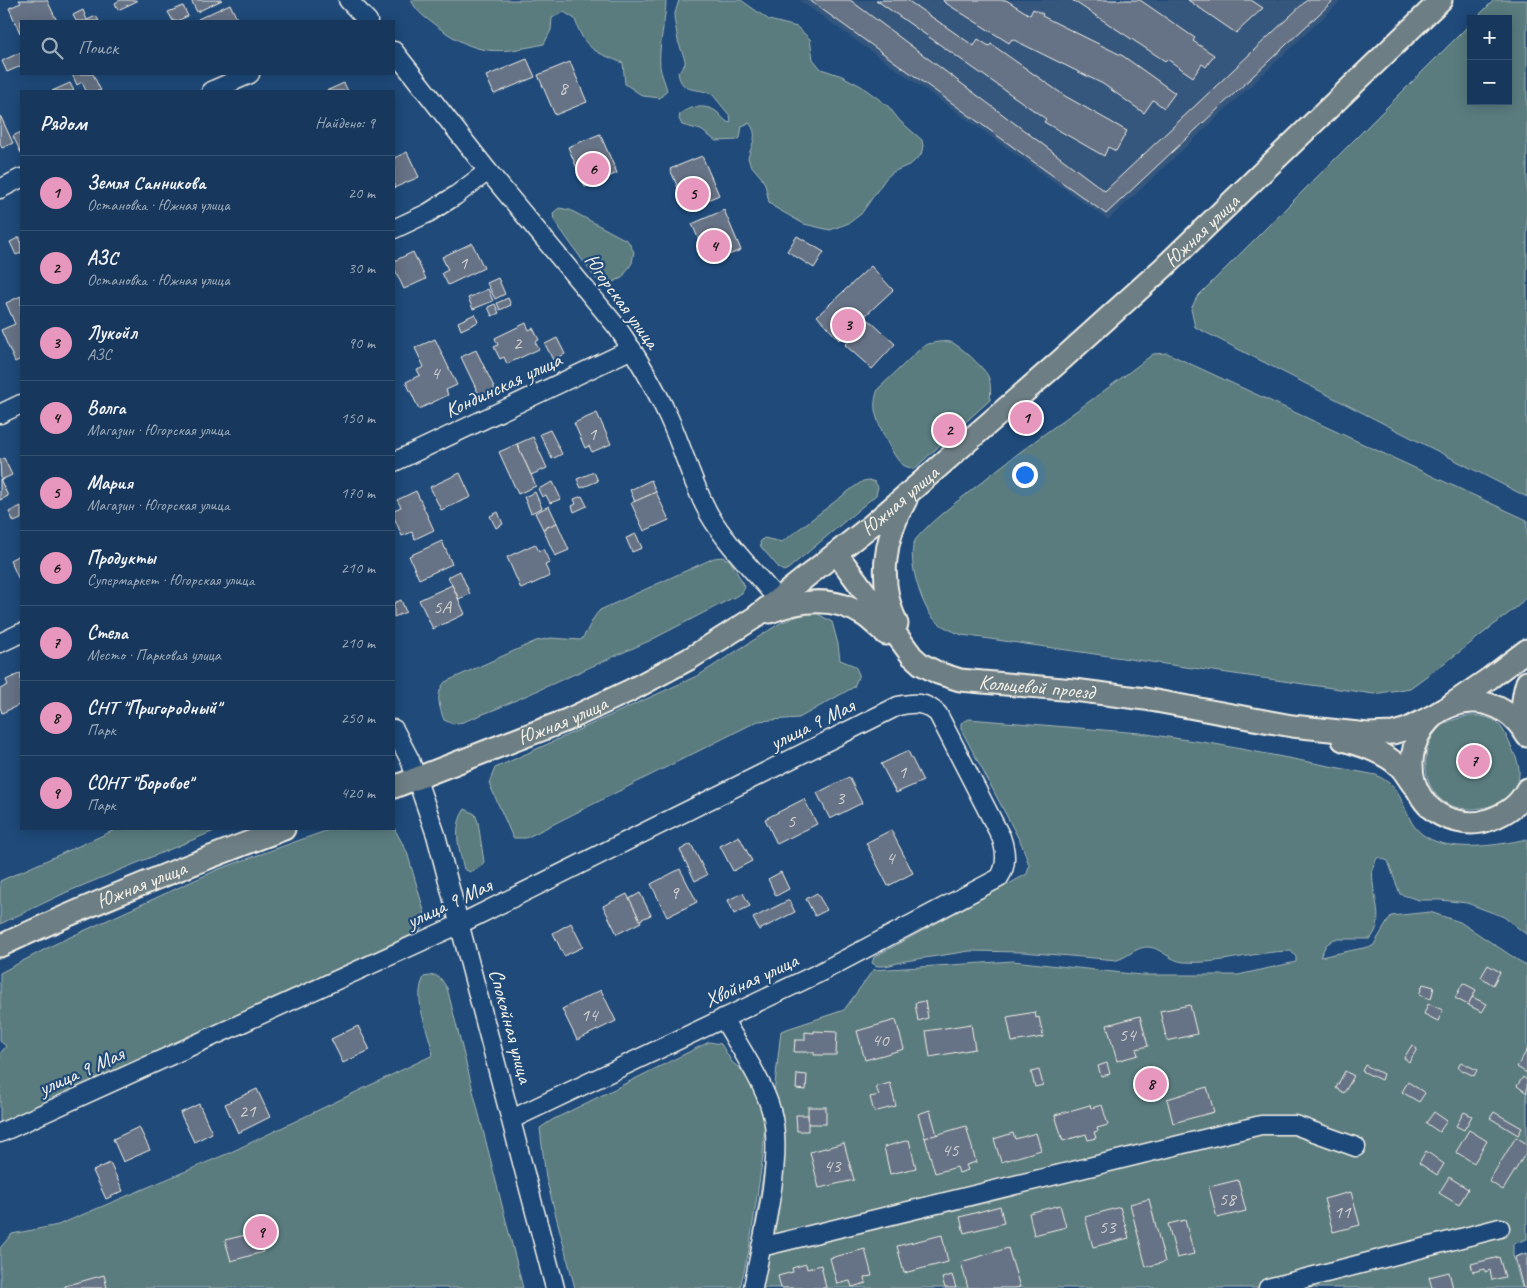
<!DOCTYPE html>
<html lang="ru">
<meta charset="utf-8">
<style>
body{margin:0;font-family:Caveat,sans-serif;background:#244365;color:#f1f3f6}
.controls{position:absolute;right:15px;top:15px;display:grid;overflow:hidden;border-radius:0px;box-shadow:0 2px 12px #0003}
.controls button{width:45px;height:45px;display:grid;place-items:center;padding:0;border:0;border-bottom:1px solid #365272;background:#17385c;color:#f1f3f6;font:25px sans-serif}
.you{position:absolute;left:1024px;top:474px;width:18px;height:18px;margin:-12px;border:4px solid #fff;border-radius:50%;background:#1a73e8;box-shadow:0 0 0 8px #1a73e833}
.badge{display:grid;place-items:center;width:32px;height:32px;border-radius:50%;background:#e797bd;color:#111;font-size:16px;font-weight:700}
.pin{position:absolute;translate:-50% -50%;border:2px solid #fff;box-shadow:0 1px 5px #0006}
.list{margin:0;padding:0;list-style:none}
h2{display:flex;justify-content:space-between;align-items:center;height:65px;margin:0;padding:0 20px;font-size:21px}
h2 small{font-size:16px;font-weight:400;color:#9eacbb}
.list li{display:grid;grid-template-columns:32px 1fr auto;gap:15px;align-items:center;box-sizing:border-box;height:75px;padding:0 20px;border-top:1px solid #365272}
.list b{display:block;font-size:19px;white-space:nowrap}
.list p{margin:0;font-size:16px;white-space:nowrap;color:#9eacbb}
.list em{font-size:16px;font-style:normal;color:#9eacbb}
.icon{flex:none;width:28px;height:28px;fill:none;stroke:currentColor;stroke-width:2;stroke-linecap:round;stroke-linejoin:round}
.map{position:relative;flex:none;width:1527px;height:1288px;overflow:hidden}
.search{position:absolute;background:#17385c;box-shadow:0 2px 12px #0003;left:20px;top:20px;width:375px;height:55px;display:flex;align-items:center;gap:12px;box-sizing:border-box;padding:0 18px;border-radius:0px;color:#9eacbb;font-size:19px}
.panel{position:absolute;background:#17385c;box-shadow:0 2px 12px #0003;left:20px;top:90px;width:375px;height:740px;border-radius:0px}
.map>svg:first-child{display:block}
</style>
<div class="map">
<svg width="1527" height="1288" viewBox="0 0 1527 1288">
<rect width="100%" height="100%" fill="#1f4a7a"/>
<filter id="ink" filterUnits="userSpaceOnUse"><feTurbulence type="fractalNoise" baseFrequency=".02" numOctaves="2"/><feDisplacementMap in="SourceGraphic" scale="10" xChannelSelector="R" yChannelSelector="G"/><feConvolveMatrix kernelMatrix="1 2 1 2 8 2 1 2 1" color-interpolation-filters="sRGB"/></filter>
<g filter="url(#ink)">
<path fill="#34567d" d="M799 0H1342L1108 220Z"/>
<g fill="#5a7b7f" stroke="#a7b6b4">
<path d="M411 0H666C666 22 658 44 660 67 661 74 665 82 667 90L660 98 643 96 625 84 623 63C596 52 584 50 575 19L564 12 552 18 551 30 544 44C498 54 477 56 438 27 426 18 418 14 411 0Z"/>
<path d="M679 0H741L769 20 797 27 810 39 813 59 821 69 842 76 861 86 876 97 888 106 900 121 922 140 923 146 921 155 911 164 893 172 886 178 861 214 849 223 830 230 804 224 774 207 769 202 765 184 761 177 750 164 748 158C751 145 760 135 749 123L742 126 740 138 737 140 716 141 701 130 682 125 679 119 680 114C689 106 707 104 717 112 721 116 724 120 729 123L731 121 730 116 713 95C700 86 681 96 678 72L685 64V60L678 41 674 17Z"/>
<path d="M1494 0H1527V497L1195 327 1191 309 1197 297 1471 23V101H1508V19H1475Z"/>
<path d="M559 208 570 210 628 241 634 252 632 263 622 278 608 284 595 278 554 220 553 213Z"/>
<path d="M938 342C942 342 946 341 950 342 959 344 984 368 988 376 991 383 991 392 990 400L914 469C911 468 906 467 903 465 894 460 875 419 875 409 874 402 876 395 878 389L921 348 928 344Z"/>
<path d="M1167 353 1527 520V596L1518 606 1458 653 1410 688 1374 694 962 635C950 630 942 627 933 618 921 605 905 554 916 539 932 520 954 504 973 489 1031 441 1094 400 1153 354Z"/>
<path d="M869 480 875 482 878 487 876 495 788 569 784 571 780 569 761 547 760 542 764 538 782 542 854 487 863 481Z"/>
<path d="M722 557 730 560 745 587 742 593 649 641 496 709 463 722 453 724 444 720C439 706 435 694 445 682L536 641 551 638 581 640C589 630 591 619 600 610L714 558Z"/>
<path d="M813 611 832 622 838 644 840 660 855 666 859 674 854 687 799 718 758 721 526 838H513L489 783 495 768 699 675 782 622Z"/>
<path d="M1467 716C1477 716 1487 715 1496 722 1503 727 1506 736 1510 744 1513 751 1518 760 1519 769 1521 791 1500 806 1481 808 1469 810 1454 809 1444 802 1421 787 1420 747 1439 728 1446 721 1457 719 1467 716Z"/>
<path d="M969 719 1140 733 1215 744 1376 775C1400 787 1399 797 1410 819 1428 858 1494 846 1527 839V935L1504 917 1467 903 1441 900H1419L1400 894 1388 861 1378 857C1376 860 1374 864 1373 868 1369 891 1388 920 1370 939H1334L1326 945 1320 957 1373 946 1391 916 1430 912 1460 922 1527 966V1239L1513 1244V1255L1522 1288H745L769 1137 781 1031 844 1010 873 970 1013 961 1141 975H1238L1296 962V957L1291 951C1255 951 1220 965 1184 962 1170 961 1161 948 1149 947 1137 946 1128 957 1117 960L1023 952 970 951 905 961 886 966H877L872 963 874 957 1027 874 1029 865 1022 845 961 729V723Z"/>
<path d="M465 809 475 814 478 822 484 862 480 867 470 872 464 869C459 849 452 827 465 809Z"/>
<path d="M394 828 407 852 427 921 419 931 0 1123V1054L6 1046 0 1041V973L55 944 219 869 331 829Z"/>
<path d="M117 829H219L67 892 0 924V881Z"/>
<path d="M435 975 441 979 447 988 523 1288H0V1248L12 1234 58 1225 229 1153 433 1055C429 1030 412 1001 424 977Z"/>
<path d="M709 1042 721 1044 732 1062 745 1073 759 1093 765 1115 763 1156 749 1250 740 1288H575L546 1178 540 1128 552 1120Z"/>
</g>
<g fill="#667285" stroke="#f4f1e8">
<path d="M19 0H47L57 21H21L20 33 9 8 21 3Z"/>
<path d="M120 0H136L137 1 118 10 115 3Z"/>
<path d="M191 0H222L197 12Z"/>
<path d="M809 0H850L1105 191 1307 0H1334L1106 214Z"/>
<path d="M876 0H907L974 46 978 39 989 46 991 44 1065 96 1127 131 1116 151 1108 147 1104 156 1044 122 1046 119Z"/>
<path d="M943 0H1006L1030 15 1033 9 1043 14 1042 16 1123 56 1175 93 1164 108 1153 100 1144 113 1103 84 1012 39 1009 43 944 2Z"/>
<path d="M1072 0H1140L1195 38 1193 41 1214 55 1206 67 1202 64 1193 77 1167 59 1165 61Z"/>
<path d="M1188 0H1251L1263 8 1236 33Z"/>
<path d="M230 4 238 21H199L198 19Z"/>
<path d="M183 6 188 16 177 21H173L168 12Z"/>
<path d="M83 10 87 20 96 16 99 21H76L73 15Z"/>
<path d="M21 52V66L7 72 2 61Z"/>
<path d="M527 59 535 77 494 94 486 76Z"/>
<path d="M570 62 587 102 555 115 538 75Z"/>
<path d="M72 74H93L101 91H86L82 82 77 85Z"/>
<path d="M70 83 74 91H52Z"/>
<path d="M344 83 348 91H326Z"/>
<path d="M0 115 13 143 2 148 0 144Z"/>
<path d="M21 132V153L13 136Z"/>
<path d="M600 134 617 173 585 187 568 147Z"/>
<path d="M407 152 419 177 394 188V158Z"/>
<path d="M702 156 719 195 687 209 670 169Z"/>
<path d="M724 210 741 250 709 263 692 224Z"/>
<path d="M797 236 824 252 814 268 787 251Z"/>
<path d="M20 237 21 253 16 255 10 242Z"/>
<path d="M472 243 484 268 448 285 442 273 448 270 442 257Z"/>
<path d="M413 252 426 279 404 289 394 268V261Z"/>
<path d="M871 266 893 290 839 340 817 316Z"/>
<path d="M498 278 505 294 495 299 487 283Z"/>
<path d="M488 289 493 301 473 309 468 298Z"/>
<path d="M21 296V359L15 362 1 330 15 324 6 303Z"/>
<path d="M508 298 511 305 500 310 497 303Z"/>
<path d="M495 304 499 313 492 316 488 307Z"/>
<path d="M475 314 478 322 461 330 458 322Z"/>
<path d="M869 320 895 344 872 369 845 345Z"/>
<path d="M526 323 529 330 533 328 539 340 535 342 539 349 507 364 504 357 500 359 494 347 498 345 495 338Z"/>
<path d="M557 338 565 354 553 360 545 344Z"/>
<path d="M435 339 457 385 446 390 448 395 419 409 406 382 420 375 417 370 424 367 415 348Z"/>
<path d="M476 350 495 389 480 397 461 357Z"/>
<path d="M597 413 611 444 592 452 589 446 585 448 574 423Z"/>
<path d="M550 430 562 454 552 459 540 434Z"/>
<path d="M533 437 547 468 531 475 517 444Z"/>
<path d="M517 444 536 486 518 494 499 452Z"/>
<path d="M4 458 12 475 1 480 0 460Z"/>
<path d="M594 472 598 481 581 488 577 479Z"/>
<path d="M460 473 471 497 441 510 430 487Z"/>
<path d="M0 479 8 496 0 500Z"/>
<path d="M651 480 656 492 635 502 630 490Z"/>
<path d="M553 482 561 499 550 503 546 495 542 497 538 489Z"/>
<path d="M416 491 434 530 415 539 412 532 402 536 394 517V510L401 507 397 500Z"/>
<path d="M535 492 542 508 531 513 524 497Z"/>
<path d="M656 492 669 520 644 531 631 503Z"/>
<path d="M582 496 587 506 574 512 572 506 576 504 574 499Z"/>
<path d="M21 506V519L14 522 9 512Z"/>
<path d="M549 506 557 523 543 529 535 513Z"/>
<path d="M498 512 503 524 496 528 490 516Z"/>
<path d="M557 523 569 550 555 556 543 529Z"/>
<path d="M636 534 642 548 632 552 626 538Z"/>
<path d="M442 541 452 564 419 579 409 556Z"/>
<path d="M535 544 539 551 543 549 550 563 545 565 550 576 521 589 507 557Z"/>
<path d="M21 554V584L10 560Z"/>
<path d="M460 571 470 594 459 599 448 577Z"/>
<path d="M452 585 465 614 433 629 419 600Z"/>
<path d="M401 600 406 612 394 617V603Z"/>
<path d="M21 673V704L2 713 0 707V689L8 685 6 680Z"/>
<path d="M908 751 923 781 896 793 881 764Z"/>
<path d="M849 777 862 803 830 819 817 793Z"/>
<path d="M804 799 817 824 777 844 765 819Z"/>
<path d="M891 830 913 873 888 886 866 843Z"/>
<path d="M739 836 752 861 733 871 720 846Z"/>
<path d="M691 844 707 875 695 881 680 850Z"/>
<path d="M680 869 697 902 667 917 651 884Z"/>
<path d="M781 872 789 889 776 896 768 879Z"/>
<path d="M640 893 651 915 640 920 629 899Z"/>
<path d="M743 893 750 906 734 914 728 900Z"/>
<path d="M817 893 827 910 815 916 806 899Z"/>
<path d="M627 894 641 922 617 934 603 906Z"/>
<path d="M789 900 795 912 759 930 753 918Z"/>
<path d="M571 923 583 947 564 956 553 933Z"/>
<path d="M1488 965 1500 972 1493 985 1481 977Z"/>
<path d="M1463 983 1476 990 1468 1005 1455 998Z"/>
<path d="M1423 984 1434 987 1431 999 1419 995Z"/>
<path d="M601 990 616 1021 577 1040 562 1009Z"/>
<path d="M1472 997 1487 1004 1482 1012 1468 1005Z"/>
<path d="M925 1001 928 1018 918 1021 915 1003Z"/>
<path d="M1428 1004 1443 1010 1438 1021 1424 1014Z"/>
<path d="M1190 1005 1197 1034 1167 1041 1160 1011Z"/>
<path d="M1035 1012 1036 1018 1039 1017 1043 1037 1012 1042 1007 1017Z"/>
<path d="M1140 1016 1148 1046 1136 1049 1138 1055 1117 1061 1107 1025Z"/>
<path d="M896 1020 904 1049 865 1060 857 1031Z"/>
<path d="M971 1024 975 1049 930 1057 926 1031Z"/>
<path d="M358 1026 370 1050 343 1063 331 1039Z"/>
<path d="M814 1031 837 1032 836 1055H814V1052H794L795 1040H805V1032L814 1033Z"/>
<path d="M1412 1045 1417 1049 1409 1062 1404 1058Z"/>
<path d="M1527 1050V1073L1517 1067Z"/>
<path d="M1461 1062 1477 1070 1474 1076 1458 1068Z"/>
<path d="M1107 1063 1110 1074 1101 1076 1098 1066Z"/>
<path d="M1365 1065 1383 1074 1381 1080 1362 1071Z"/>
<path d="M1039 1070 1043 1085 1035 1087 1031 1072Z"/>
<path d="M1345 1071 1354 1076 1344 1093 1336 1088Z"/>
<path d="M797 1074 807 1075 806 1090 796 1089Z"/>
<path d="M1523 1077 1527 1080V1093L1517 1086Z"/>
<path d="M1408 1082 1425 1093 1419 1102 1402 1092Z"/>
<path d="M890 1083 896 1106 874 1112 870 1097 879 1095 876 1087Z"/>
<path d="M1207 1087 1214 1112 1173 1123 1167 1099Z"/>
<path d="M257 1089 270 1117 238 1133 225 1104Z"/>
<path d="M199 1104 212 1133 194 1142 180 1113Z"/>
<path d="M1090 1105 1091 1108 1102 1105 1108 1125 1097 1128 1098 1131 1094 1132 1096 1138 1088 1140 1086 1134 1063 1141 1055 1115Z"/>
<rect x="808" y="1107" width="18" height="17"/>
<path d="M930 1110 937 1135 925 1138 918 1114Z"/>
<path d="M1434 1112 1447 1121 1439 1132 1426 1123Z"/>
<path d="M1464 1112 1472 1116 1464 1130 1456 1126Z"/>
<path d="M1494 1112 1522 1128 1518 1135 1490 1118Z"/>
<path d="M796 1115H808V1131H797Z"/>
<path d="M966 1126 976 1162 966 1165 968 1170 959 1173 957 1167 935 1173 925 1138Z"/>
<path d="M139 1127 150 1150 123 1162 113 1139Z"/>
<path d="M1469 1130 1487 1141 1474 1163 1456 1152Z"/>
<path d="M1013 1133 1015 1139 1036 1133 1041 1150 1001 1162 994 1139Z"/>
<path d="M1516 1137 1527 1144V1151L1503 1190 1489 1181Z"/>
<path d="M909 1140 916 1168 890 1174 884 1147Z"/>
<path d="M844 1143 854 1180 819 1188 810 1152Z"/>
<path d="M1426 1151 1444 1164 1437 1175 1419 1163Z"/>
<path d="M110 1163 123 1191 106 1199 93 1171Z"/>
<path d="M1449 1177 1468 1189 1459 1205 1439 1193Z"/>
<path d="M1238 1180 1246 1211 1217 1218 1209 1187Z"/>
<path d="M1351 1192 1360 1225 1333 1232 1324 1199Z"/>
<path d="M1149 1199 1165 1262 1146 1267 1130 1204Z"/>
<path d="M1060 1205 1066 1227 1034 1235 1029 1213Z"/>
<path d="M1000 1206 1004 1223 964 1233 960 1217Z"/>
<path d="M1120 1207 1129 1238 1093 1247 1085 1217Z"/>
<path d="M1185 1220 1194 1254 1177 1258 1168 1224Z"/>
<path d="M258 1232 263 1252 231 1261 225 1240Z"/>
<path d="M942 1235 948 1262 904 1273 897 1246Z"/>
<path d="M1008 1248 1020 1287 1015 1288H968L961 1262Z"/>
<path d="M865 1249 872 1276 865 1277 866 1283 852 1287 850 1281 837 1284 830 1258Z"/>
<path d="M1527 1253V1288H1523L1515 1257Z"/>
<path d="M1499 1257 1505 1277 1492 1280 1490 1270 1485 1272V1269L1473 1272 1471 1264Z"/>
<path d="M806 1264 807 1269 821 1265 826 1288H781L778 1276 793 1272 792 1268Z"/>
<path d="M1449 1272 1453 1288H1432L1429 1277Z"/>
<path d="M104 1275 107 1288H65V1286Z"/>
<path d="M952 1275 956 1288H945L942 1278Z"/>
</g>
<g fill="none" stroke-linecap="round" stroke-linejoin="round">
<defs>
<g id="minor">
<path d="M348 0 368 21"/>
<path d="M394 51 488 171 617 327C636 355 654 385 668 416 683 448 692 483 709 514 727 545 755 572 778 600"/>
<path d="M211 91 250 74"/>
<path d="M0 189 21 178"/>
<path d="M394 229 428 213 455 196 488 171"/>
<path d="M0 414 21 404"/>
<path d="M394 462 632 349"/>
<path d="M0 643 21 633"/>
<path d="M394 729 410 760 436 835 555 1288"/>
<path d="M723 1018C738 1045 763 1081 771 1110 785 1156 762 1239 753 1288"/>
<path d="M0 1133 460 924 898 706C914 702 926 702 938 714L1001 837C1006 851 1008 865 999 878L819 973 512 1119"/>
<path d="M761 1247 1261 1125H1295L1356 1147"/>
<path d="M1268 1288 1500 1228"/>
</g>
<g id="major">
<path id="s1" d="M837 554 912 656 921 664 938 673 960 680 1074 690 1145 699 1292 726 1368 734 1393 733 1407 729 1434 715"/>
<path d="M770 612C802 599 835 596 865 616 872 621 879 628 886 634"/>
<path d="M897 624C878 583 883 539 906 500"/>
<path d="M1452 704 1490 678 1527 650"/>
<path d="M1524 730C1521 714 1522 698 1527 682"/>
<path d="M1527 736C1516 716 1495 701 1472 702 1399 705 1391 807 1457 821 1469 824 1479 824 1491 819 1507 813 1519 805 1527 789"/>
<path d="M1343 740C1363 746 1384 752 1400 767 1405 772 1409 780 1414 786"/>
<path id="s2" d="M394 787 567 720 631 690 689 659 754 618 873 524 1059 362 1163 268 1441 0"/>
<path id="s3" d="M0 946C93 902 188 865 284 829"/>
</g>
</defs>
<use href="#minor" stroke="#f4f1e8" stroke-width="21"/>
<use href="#major" stroke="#f4f1e8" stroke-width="25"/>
<use href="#minor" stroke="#1f4a7a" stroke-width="18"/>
<use href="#major" stroke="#6d7e84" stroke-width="21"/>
</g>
</g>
<g text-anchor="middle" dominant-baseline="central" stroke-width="4.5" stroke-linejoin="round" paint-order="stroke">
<g font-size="19" fill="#d0d1cf">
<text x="563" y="88">8</text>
<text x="463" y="263">1</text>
<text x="517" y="343">2</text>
<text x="435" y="373">4</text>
<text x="592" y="434">1</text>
<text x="442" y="607">5А</text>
<text x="902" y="772">1</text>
<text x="840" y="798">3</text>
<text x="791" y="821">5</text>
<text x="890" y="858">4</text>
<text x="674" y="893">9</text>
<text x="589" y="1015">14</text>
<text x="1127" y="1035">54</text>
<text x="880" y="1040">40</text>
<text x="247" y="1111">21</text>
<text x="950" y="1150">45</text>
<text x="832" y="1166">43</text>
<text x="1227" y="1199">58</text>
<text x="1342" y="1212">11</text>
<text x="1107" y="1227">53</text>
</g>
<g font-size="21" fill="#f4f1e8" stroke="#1f4a7a">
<text stroke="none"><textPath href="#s2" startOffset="991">Южная улица</textPath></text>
<text transform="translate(622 301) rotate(54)">Югорская улица</text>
<text transform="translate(503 385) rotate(-25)">Кондинская улица</text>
<text stroke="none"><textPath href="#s2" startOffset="586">Южная улица</textPath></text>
<text stroke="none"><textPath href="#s1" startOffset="258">Кольцевой проезд</textPath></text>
<text stroke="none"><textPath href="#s2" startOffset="181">Южная улица</textPath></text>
<text transform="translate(812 724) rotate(-26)">улица 9 Мая</text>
<text stroke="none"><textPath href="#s3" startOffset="154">Южная улица</textPath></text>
<text transform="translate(449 903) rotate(-25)">улица 9 Мая</text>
<text transform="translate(751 980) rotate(-25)">Хвойная улица</text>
<text transform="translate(511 1026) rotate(75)">Спокойная улица</text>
<text transform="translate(81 1071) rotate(-24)">улица 9 Мая</text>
</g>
</g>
</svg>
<div class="controls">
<button>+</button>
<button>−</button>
</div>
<div class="you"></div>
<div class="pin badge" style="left:1026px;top:418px">1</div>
<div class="pin badge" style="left:949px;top:430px">2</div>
<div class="pin badge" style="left:848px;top:325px">3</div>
<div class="pin badge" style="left:714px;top:246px">4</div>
<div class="pin badge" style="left:693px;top:194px">5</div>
<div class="pin badge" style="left:593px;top:169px">6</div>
<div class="pin badge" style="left:1474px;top:761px">7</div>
<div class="pin badge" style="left:1151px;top:1084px">8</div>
<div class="pin badge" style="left:261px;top:1232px">9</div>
<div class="search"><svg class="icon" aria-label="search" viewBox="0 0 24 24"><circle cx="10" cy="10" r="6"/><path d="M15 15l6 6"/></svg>Поиск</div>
<section class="panel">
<h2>Рядом<small>Найдено: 9</small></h2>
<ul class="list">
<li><span class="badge">1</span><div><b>Земля Санникова</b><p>Остановка · Южная улица</p></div><em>20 m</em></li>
<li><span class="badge">2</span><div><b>АЗС</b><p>Остановка · Южная улица</p></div><em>30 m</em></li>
<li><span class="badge">3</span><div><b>Лукойл</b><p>АЗС</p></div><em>90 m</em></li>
<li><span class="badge">4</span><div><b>Волга</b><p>Магазин · Югорская улица</p></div><em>150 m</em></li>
<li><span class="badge">5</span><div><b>Мария</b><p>Магазин · Югорская улица</p></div><em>170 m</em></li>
<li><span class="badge">6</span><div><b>Продукты</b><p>Супермаркет · Югорская улица</p></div><em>210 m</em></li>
<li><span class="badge">7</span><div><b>Стела</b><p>Место · Парковая улица</p></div><em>210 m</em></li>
<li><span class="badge">8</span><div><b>СНТ &quot;Пригородный&quot;</b><p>Парк</p></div><em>250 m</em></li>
<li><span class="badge">9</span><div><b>СОНТ &quot;Боровое&quot;</b><p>Парк</p></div><em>420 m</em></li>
</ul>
</section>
</div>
